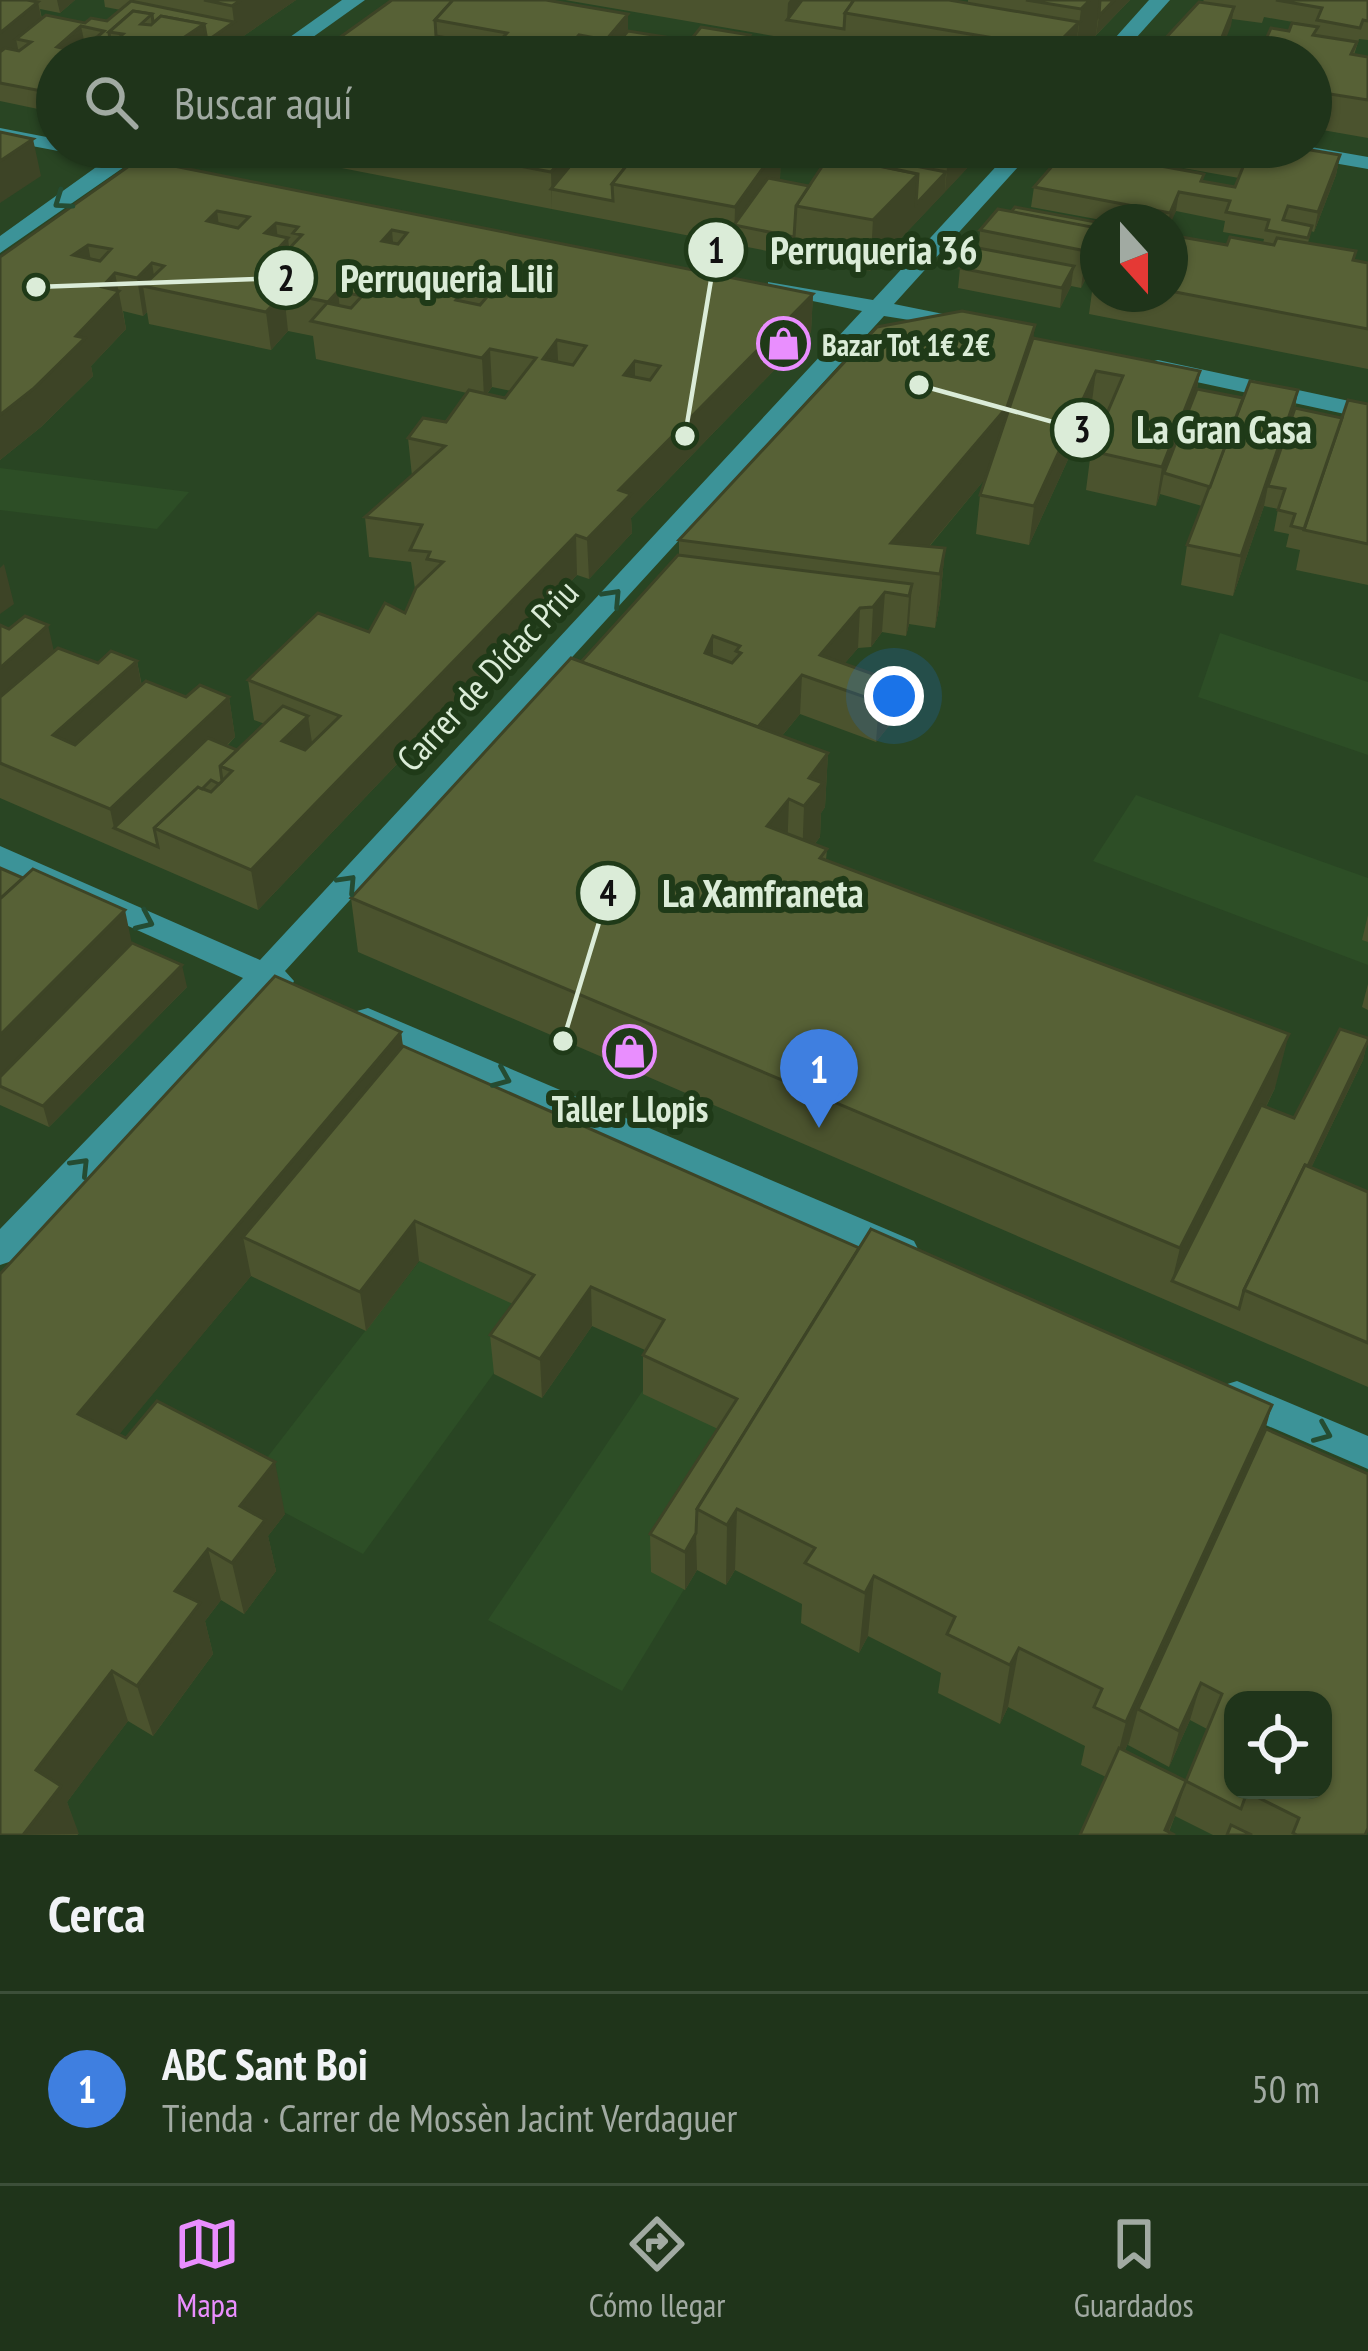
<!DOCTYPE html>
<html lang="es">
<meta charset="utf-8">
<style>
body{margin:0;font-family:"PT Sans Narrow",sans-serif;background:#2c3f27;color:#f1f3f6}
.controls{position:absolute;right:36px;bottom:36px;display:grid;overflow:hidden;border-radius:24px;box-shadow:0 3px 9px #0004}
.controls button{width:108px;height:108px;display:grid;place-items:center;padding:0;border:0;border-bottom:3px solid #3c4f39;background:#1f341a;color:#f1f3f6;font:60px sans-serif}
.compass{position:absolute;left:1080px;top:204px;width:108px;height:108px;border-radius:50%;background:#1f341a;box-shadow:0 3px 9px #0004;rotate:159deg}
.you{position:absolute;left:894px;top:696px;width:42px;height:42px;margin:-30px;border:9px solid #fff;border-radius:50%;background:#1a73e8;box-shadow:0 0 0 18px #1a73e833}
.badge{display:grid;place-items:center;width:78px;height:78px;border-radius:50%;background:#e98efe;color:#fff;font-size:39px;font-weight:700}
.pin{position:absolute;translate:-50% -99px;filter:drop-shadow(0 3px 6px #0008)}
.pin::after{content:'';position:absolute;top:63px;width:42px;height:36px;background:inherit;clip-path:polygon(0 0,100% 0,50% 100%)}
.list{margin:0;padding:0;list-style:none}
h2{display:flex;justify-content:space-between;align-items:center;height:156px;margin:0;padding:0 48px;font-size:51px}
h2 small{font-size:39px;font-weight:400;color:#a1aaa2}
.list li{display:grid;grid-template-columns:78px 1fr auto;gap:36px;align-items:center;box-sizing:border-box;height:192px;padding:0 48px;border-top:3px solid #3c4f39}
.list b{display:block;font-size:45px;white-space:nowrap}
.list p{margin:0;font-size:39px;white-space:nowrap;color:#a1aaa2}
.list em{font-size:39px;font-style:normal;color:#a1aaa2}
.icon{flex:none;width:66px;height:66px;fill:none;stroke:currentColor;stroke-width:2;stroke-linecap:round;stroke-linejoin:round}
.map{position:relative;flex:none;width:1368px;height:1835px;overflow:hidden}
.search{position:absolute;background:#1f341a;box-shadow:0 3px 9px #0004;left:36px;right:36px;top:36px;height:132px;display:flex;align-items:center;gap:30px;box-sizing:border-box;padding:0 42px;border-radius:66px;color:#a1aaa2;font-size:45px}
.sheet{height:348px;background:#1f341a}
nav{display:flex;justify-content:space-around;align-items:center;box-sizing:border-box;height:168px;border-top:3px solid #3c4f39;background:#1f341a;font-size:33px;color:#a1aaa2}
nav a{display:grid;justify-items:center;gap:6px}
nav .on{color:#e98efe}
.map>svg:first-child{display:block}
</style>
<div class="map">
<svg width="1368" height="1835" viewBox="0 0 1368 1835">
<rect width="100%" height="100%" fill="#294523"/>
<g fill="#2d4e26">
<path d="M0 468 189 492 157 529 0 510Z"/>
<path d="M1220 633 1368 682V755L1198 697Z"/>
<path d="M1136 795 1368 878V965L1093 861Z"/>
<path d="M517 1135 629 1186 363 1554 242 1490Z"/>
<path d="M664 1359 783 1427 622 1691 488 1620Z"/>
</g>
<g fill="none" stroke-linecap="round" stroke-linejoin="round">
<g fill="#3c9398" fill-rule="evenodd">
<path d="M342 0H365L285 57H262Z"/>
<path d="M1149 0H1170L1119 57H1098Z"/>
<path d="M0 128 57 139V147H142L141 155 187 168 176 174 127 165 0 253V236L106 160 0 140Z"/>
<path d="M1014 147H1036L894 304 973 320V330L884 316 285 971 294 981 290 989H269L12 1261 0 1265V1229L243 978 0 868V846L260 960 862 311 768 292V282L873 300Z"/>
<path d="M1266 147H1311L1368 157V169L1276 153Z"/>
<path d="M1158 360 1368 405V419L1150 372V362Z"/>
<path d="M368 1008 914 1241 919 1251 914 1261 902 1265 890 1261 357 1027 352 1019 357 1011Z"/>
<path d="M1237 1381 1368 1436V1469L1224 1407 1219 1396 1224 1385Z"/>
</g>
</g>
<g fill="#4b532e" fill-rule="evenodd">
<path d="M0 0H75L60 13 40 9 42 19 85 23 107 21 121 10 105 7 104 0H296L213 57H57V113L0 101Z"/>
<path d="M392 0 628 14V31L780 57H286L321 51Z"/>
<path d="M565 0H949L968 3V0H1130L1075 57H896Z"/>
<path d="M1204 0H1368V40L1359 39 1354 55 1368 57V138L1311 128V57H1148ZM1264 17 1316 26 1289 31 1264 44 1226 38 1232 19 1262 23Z"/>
<path d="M234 147H781L780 180 809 186 854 161V147H987L870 271Z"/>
<path d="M1082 147H1293L1340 155 1336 175 1314 232 1311 231 1308 243 1356 251 1354 260 1368 263V369L1089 314 1094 277 1098 269V294H1170V235L1227 245 1263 243 1264 239 1223 232 1225 221 1176 211 1170 222H1112L1031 207 1034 187 1203 181 1235 187 1239 178 1082 150Z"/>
<path d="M139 159 813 294 811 332 631 518 632 533 589 579 577 575 258 910 0 798V625L54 651 98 663 137 661 142 686 186 697H229L235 737 227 746 237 750 265 724 254 720 248 680 369 632 405 613 415 589 411 562 369 557 365 517 412 476 408 438 446 422 467 393 316 359 313 336 288 331 271 350 149 324 147 312 143 316 123 311 126 329 91 366 93 376 41 427 0 460V257ZM492 387 511 391 505 398 487 394Z"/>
<path d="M1096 222 1095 228H1097L1092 266 1081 288 1071 286 1060 308 958 288 960 268 979 248 980 230Z"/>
<path d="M1033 338 1200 371 1197 389 1243 398 1298 390 1295 408 1342 418 1368 404V585L1296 570 1300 550 1286 547 1289 534 1274 531 1278 509 1264 506 1233 596 1181 585 1187 545 1202 506 1160 494 1156 506 1086 490 1091 451 1108 412 1091 409 1029 545 976 534 980 495 985 479 929 547 945 548 940 602 935 628 909 624 906 636 882 632 871 647 858 648 844 664 895 682 892 722 876 742 800 714 782 736 828 753 825 807 821 813 820 837 814 845 827 849 826 860 1275 1088 1266 1107 1294 1118 1368 1038 1363 1060 1311 1168 1368 1192V1387L358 952 351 898 581 662 679 555V540Z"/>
<path d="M0 868 132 943 187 987 49 1127 0 1105Z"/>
<path d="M1368 915V942L1362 940Z"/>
<path d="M1368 984V1010L1362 1007Z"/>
<path d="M401 1032 403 1046 1266 1429 1365 1835H1213L1175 1816 1169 1832 1080 1835 1106 1777 1081 1765 1085 1746 1008 1707 1000 1724 938 1693 941 1673 868 1636 859 1653 801 1623 802 1604 735 1570 726 1585 697 1570 685 1590 651 1572 650 1534 718 1429 643 1394V1355L645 1350 592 1326 542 1398 494 1374 490 1335 513 1304 419 1261 366 1331 251 1276 119 1434 285 1514 268 1536 276 1571 244 1614 221 1600 205 1621 213 1654 153 1736 128 1721 93 1767 67 1802 78 1835H0V1274ZM1190 1720 1207 1729 1186 1781 1125 1750 1130 1739 1128 1745 1169 1767Z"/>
</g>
<g fill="#3d4426">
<path d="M57 0H75L60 13Z"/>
<path d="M241 0H296L213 57H155L204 24 234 22 232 6Z"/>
<path d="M790 0H816L787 20 788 3Z"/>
<path d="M1090 0H1100L1096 35 1075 57 1081 9Z"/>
<path d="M1114 0H1130L1096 35 1099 16Z"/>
<path d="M38 2 45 37 16 39 20 58 0 74V33Z"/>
<path d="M1234 7 1231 26 1219 56 1222 37Z"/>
<path d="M628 14V50L606 57V40Z"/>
<path d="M1079 22 1075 57H1052L1053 48Z"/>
<path d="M81 26 85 45 71 57 57 47Z"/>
<path d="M750 35V57H734Z"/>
<path d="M475 43 476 57H458Z"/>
<path d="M33 139 41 176 0 203V161Z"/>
<path d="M572 147H602L579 154 580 174 551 189 552 209 551 172Z"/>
<path d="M778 147H781L780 179 746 227 734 225V245L735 207Z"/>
<path d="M956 147H987L945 192 948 155Z"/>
<path d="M1340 155 1336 175 1314 232 1318 212Z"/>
<path d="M946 172 945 192 870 271 873 220 918 174Z"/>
<path d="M1179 192 1176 211 1170 225V222H1168L1170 213Z"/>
<path d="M217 211 222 248 207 221Z"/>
<path d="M1096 222 1095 233 1097 228 1092 266 1081 288 1086 251Z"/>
<path d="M276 223 279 248 288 238 290 256 283 255 286 282 260 268 265 233Z"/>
<path d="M392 230 395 267 382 241Z"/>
<path d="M88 245 95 282 73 255Z"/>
<path d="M152 263 156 289 143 286 147 312 143 316 137 278Z"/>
<path d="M1074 266 1071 286 1060 308 1062 288Z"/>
<path d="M452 272 455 309 438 289Z"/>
<path d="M115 273 126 329 91 366 93 376 41 427 0 460V415L76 336 102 287Z"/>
<path d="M338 291 342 328 328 302Z"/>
<path d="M284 293 288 331 271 350 266 312Z"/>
<path d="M813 294 811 332 631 518 632 533 589 579 587 539 619 490Z"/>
<path d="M1035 325 1029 377 1001 460 909 570 891 543Z"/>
<path d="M557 340 559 378 543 359Z"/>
<path d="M490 349 492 387 484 397 482 358Z"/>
<path d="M635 361V399L624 375Z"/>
<path d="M1096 371 1091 409 1029 545 1034 506Z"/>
<path d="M1200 371 1193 409 1164 473 1160 494 1156 506 1162 467Z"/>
<path d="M1298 390 1291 428 1268 486 1264 506 1233 596 1241 556Z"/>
<path d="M576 535 577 575 258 910 251 870Z"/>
<path d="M945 548 940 602 935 628 940 574Z"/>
<path d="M4 564 14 604 0 614V568Z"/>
<path d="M912 584 909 624 906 636 909 596Z"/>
<path d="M885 592 882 632 871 647 873 607Z"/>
<path d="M860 608 858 648 827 684 820 655Z"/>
<path d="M48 625 57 665 0 716V668Z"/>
<path d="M713 636V675L705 653Z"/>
<path d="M137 661 144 700 62 775 53 735Z"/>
<path d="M802 675 800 714 747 778 748 738Z"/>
<path d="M895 682 892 722 876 742 879 702Z"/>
<path d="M229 697 235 737 132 836 114 828 110 809Z"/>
<path d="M308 716 314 756 282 741Z"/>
<path d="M828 753 825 807 821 813 820 837 802 860 804 806 809 778Z"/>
<path d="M789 799 787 854 767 826Z"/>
<path d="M125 910 136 964 0 1086V1035Z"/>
<path d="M182 965 187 987 49 1127 43 1106Z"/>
<path d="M401 1032 407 1086 243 1237 251 1276 93 1466 78 1414Z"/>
<path d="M1289 1034 1275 1088 1177 1283 1172 1281 1180 1248Z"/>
<path d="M1368 1041 1363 1060 1251 1293 1247 1292Z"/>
<path d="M415 1221 419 1261 366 1331 360 1292Z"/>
<path d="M591 1287 592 1326 542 1398 540 1359Z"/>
<path d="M1272 1405 1255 1467 1138 1709 1130 1739 1111 1780 1126 1722Z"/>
<path d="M275 1462 285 1514 268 1536 276 1571 244 1614 232 1563 240 1506Z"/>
<path d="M737 1509 735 1570 726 1585 727 1525Z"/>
<path d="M696 1533 697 1570 685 1590V1552Z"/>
<path d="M208 1549 221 1600 205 1621 213 1654 153 1736 137 1686 175 1591Z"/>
<path d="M874 1576 868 1636 859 1653 865 1593Z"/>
<path d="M1019 1648 1008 1707 1000 1724 1010 1665Z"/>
<path d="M112 1671 128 1721 67 1802 79 1834 23 1835 36 1770Z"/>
<path d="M1201 1683 1190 1720 1169 1767 1179 1731Z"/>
<path d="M1186 1781 1175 1816 1167 1835H1164Z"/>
</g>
<g fill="#576136" stroke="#3d4426" stroke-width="3" fill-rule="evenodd">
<path d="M0 0H27L38 2 0 33Z"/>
<path d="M204 0H241L232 6Z"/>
<path d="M392 0H453L435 20 436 36 475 43 458 57H437L420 54 416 57H355L321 51ZM401 40 423 44 415 53 393 49Z"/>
<path d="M453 0H546L628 14 606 40 579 35 572 43 599 48 592 57H489L486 56 507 33 435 20Z"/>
<path d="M802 0H854L845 13 844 29 787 20Z"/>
<path d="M854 0H949L1079 22 1053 48 845 13Z"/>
<path d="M1026 0H1090L1081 9Z"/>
<path d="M1100 0H1114L1099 16Z"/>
<path d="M1276 0H1368V21L1363 20 1360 28 1317 20 1322 8Z"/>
<path d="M131 1 234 22 207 41 204 24 161 16 153 23 152 14 133 11 109 32 110 41 99 39 91 46 93 56 83 54 79 57H57V94L0 83V52L5 48 19 51 31 42 16 39 46 15 85 23 91 18 107 21ZM81 26 104 31 80 52 57 47Z"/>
<path d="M1199 2 1234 7 1222 37 1264 44 1258 57H1148Z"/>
<path d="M133 11 152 14 141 24 151 25 161 16 204 24 155 57H79L83 54 98 57 106 49 91 46 99 39 114 42 123 34 109 32Z"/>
<path d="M1292 23 1318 27 1313 35 1357 42 1351 54 1368 57V100L1311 91V57H1258L1271 28 1289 31Z"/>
<path d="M701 27 750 35 734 57H677Z"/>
<path d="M628 31 690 41 677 57H606Z"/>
<path d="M301 47 355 57H286Z"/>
<path d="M750 52 780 57H746Z"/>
<path d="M848 52 877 57H845Z"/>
<path d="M0 132 33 139 0 161Z"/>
<path d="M379 147H431L430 149 431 166 372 155Z"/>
<path d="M431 147H572L551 172 430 149Z"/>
<path d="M585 147 641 148 612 184 613 201 551 189 575 160 601 164 605 159 579 154Z"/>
<path d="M641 147H778L735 207 612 184Z"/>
<path d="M907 147H956L948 155Z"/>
<path d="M1251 147H1293L1340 155 1318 212 1288 206 1283 220 1312 226 1308 238 1266 230 1269 220 1226 212 1230 201 1179 192 1170 213 1034 187 1067 149 1199 173 1204 174 1201 181 1235 187Z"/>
<path d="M829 156 918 174 873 220 796 206Z"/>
<path d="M865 156 946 172 916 204 918 174 861 162Z"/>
<path d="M139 159 813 294 619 490 631 494 587 539 576 535 251 870 154 828 198 787 211 792 232 771 220 766 283 706 308 716 282 741 305 750 340 716 248 680 318 613 369 632 385 603 405 613 416 588 443 562 427 559 430 552 410 550 422 525 365 517 445 446 408 438 423 418 446 422 469 390 505 398 536 358 490 349 482 358 311 321 327 303 351 308 362 296 338 291 328 302 284 293 266 312 143 286 164 266 152 263 137 278 115 273 102 287 119 291 76 336 85 338 33 389 0 415V257ZM217 211 249 217 238 228 207 221ZM276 223 298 227 293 233 302 235 283 255 295 257 281 272 260 268 288 238 265 233ZM392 230 407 233 398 244 382 241ZM88 245 111 249 100 261 73 255ZM452 272 476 277 473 280 497 285 480 305 456 300 461 294 438 289ZM557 340 586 346 573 365 543 359ZM635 361 660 366 650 380 624 375Z"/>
<path d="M768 178 809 186 796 206 794 237 734 225Z"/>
<path d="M1015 207 1096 222 1093 228 1011 212Z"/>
<path d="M998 209 1097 228 1086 251 980 230Z"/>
<path d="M1170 235 1227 245 1230 237 1274 245 1277 238 1356 251 1353 260 1368 263V329L1170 291Z"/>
<path d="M978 248 1074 266 1062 288 960 268Z"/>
<path d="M962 311 1035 325 1007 407 891 543 945 548 940 574 679 540 877 327Z"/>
<path d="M1033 338 1200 371 1162 467 1091 451 1123 376 1096 371 1034 506 980 495Z"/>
<path d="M1250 381 1298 390 1241 556 1187 545Z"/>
<path d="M1197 389 1243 398 1210 487 1164 473Z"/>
<path d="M1348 400 1368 404V544L1304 530Z"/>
<path d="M1295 408 1342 418 1304 529 1291 526 1295 514 1278 510 1285 489 1268 486Z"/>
<path d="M678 555 912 584 909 596 885 592 873 607 860 608 820 655 895 682 879 702 802 675 758 727 581 662ZM713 636 740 646 736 651 741 653 732 663 705 653Z"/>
<path d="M25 616 48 625 0 668V625L9 629Z"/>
<path d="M58 648 98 663 111 651 137 661 53 735 75 745 146 681 186 697 200 685 229 697 110 809 0 763V697Z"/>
<path d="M571 658 828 753 809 778 823 783 804 806 789 799 767 826 827 849 820 858 1289 1034 1180 1248 351 898Z"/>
<path d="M208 738 237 750 220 766 222 781 219 784 211 780 202 789 198 787 154 828 158 847 114 828Z"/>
<path d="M0 868 23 878 0 899Z"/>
<path d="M33 869 125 910 0 1035V899Z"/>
<path d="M132 943 182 965 43 1106 0 1086V1077Z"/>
<path d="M275 976 401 1032 78 1414 126 1438 157 1401 275 1462 240 1506 265 1520 232 1563 208 1549 175 1591 200 1603 137 1686 112 1671 36 1770 61 1786 23 1835H0V1274Z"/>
<path d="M1340 1029 1368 1038V1041L1308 1166 1305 1165 1244 1290 1239 1309 1172 1281 1261 1105 1294 1118Z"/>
<path d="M403 1046 859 1248 697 1509 696 1533 685 1552 650 1534 737 1399 643 1355 664 1320 591 1287 540 1359 490 1335 534 1275 415 1221 360 1292 243 1237Z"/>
<path d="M1305 1165 1368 1192V1343L1244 1290Z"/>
<path d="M871 1229 1272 1405 1126 1722 1094 1707 1102 1689 1019 1648 1010 1665 947 1634 955 1617 874 1576 865 1593 805 1563 815 1548 737 1509 727 1525 697 1509Z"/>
<path d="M1266 1429 1368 1474V1828L1365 1835H1297L1293 1833 1299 1818 1247 1792 1241 1809 1186 1781 1222 1694 1201 1683 1179 1731 1138 1709ZM1233 1700H1323V1790H1233Z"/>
<path d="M1119 1748 1186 1781 1165 1830 1175 1835H1080Z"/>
<path d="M1231 1825 1252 1835H1227Z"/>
</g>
<defs><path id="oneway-chevron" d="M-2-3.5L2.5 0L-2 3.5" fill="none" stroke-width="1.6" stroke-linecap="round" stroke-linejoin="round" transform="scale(3)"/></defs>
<g stroke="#254c32">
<use href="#oneway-chevron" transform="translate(62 201) rotate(145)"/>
<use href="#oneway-chevron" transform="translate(613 597) rotate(-47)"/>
<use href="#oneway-chevron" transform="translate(348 883) rotate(-47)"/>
<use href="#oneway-chevron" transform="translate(145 921) rotate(24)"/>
<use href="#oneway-chevron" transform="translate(502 1078) rotate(23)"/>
<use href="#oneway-chevron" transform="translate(81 1166) rotate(-46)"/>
<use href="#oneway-chevron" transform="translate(1323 1433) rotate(23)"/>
</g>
<defs>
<symbol id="shop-ring" viewBox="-11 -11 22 22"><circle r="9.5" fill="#1f3a18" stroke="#e98efe" stroke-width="1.5"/><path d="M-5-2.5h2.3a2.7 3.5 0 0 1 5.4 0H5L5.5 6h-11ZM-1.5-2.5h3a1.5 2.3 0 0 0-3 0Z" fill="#e98efe"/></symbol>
</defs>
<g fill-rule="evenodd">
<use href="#shop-ring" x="754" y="314" width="59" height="59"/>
<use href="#shop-ring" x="600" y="1022" width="59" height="59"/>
</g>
<g text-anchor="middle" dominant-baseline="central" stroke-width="12" stroke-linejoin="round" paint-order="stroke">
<g font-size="30" font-weight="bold" fill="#dbecd8" stroke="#1f3a18" text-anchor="start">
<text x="822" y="344">Bazar Tot 1€ 2€</text>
</g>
<g font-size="36" fill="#dbecd8" stroke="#1f3a18">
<text transform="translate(487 675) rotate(-47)">Carrer de Dídac Priu</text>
</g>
<g font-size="36" font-weight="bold" fill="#dbecd8" stroke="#1f3a18">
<text x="630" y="1108">Taller Llopis</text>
</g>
</g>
<path fill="none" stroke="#dbecd8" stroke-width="4.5" d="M685 436L716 250M36 287L286 278M919 385L1082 430M563 1041L608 893"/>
<g fill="#dbecd8" stroke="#1f3a18" stroke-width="4.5">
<circle cx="685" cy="436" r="12"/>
<circle cx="36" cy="287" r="12"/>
<circle cx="919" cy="385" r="12"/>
<circle cx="563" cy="1041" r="12"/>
<circle cx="716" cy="250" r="30"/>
<circle cx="286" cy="278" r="30"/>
<circle cx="1082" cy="430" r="30"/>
<circle cx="608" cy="893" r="30"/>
</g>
<g font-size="36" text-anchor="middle" font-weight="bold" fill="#111">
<text x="716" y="263">1</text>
<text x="286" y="291">2</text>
<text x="1082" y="442">3</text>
<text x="608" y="906">4</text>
</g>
<g font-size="39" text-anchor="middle" font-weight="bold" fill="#dbecd8" stroke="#1f3a18" stroke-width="12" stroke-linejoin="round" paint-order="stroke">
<text x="874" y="264">Perruqueria 36</text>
<text x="447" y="292">Perruqueria Lili</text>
<text x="1224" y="443">La Gran Casa</text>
<text x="763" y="907">La Xamfraneta</text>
</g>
</svg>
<div class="controls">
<button><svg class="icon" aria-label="locate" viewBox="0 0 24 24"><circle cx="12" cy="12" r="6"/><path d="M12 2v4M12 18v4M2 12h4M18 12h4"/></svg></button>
</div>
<svg class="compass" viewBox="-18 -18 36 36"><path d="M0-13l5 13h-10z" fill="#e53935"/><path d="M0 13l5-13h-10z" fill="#a1aaa2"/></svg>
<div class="you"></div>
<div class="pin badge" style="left:819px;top:1128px;background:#3f7fe0">1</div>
<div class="search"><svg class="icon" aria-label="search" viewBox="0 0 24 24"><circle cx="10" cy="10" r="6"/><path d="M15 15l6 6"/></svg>Buscar aquí</div>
</div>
<section class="sheet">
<h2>Cerca<small></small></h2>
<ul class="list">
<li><span class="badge" style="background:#3f7fe0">1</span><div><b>ABC Sant Boi</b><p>Tienda · Carrer de Mossèn Jacint Verdaguer</p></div><em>50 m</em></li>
</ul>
</section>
<nav>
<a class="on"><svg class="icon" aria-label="map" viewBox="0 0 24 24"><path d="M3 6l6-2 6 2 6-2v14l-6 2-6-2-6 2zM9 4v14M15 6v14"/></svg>Mapa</a>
<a><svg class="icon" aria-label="directions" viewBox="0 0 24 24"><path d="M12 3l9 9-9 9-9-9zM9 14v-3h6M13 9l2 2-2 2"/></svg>Cómo llegar</a>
<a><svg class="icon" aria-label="saved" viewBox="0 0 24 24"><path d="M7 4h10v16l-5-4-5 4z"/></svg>Guardados</a>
</nav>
